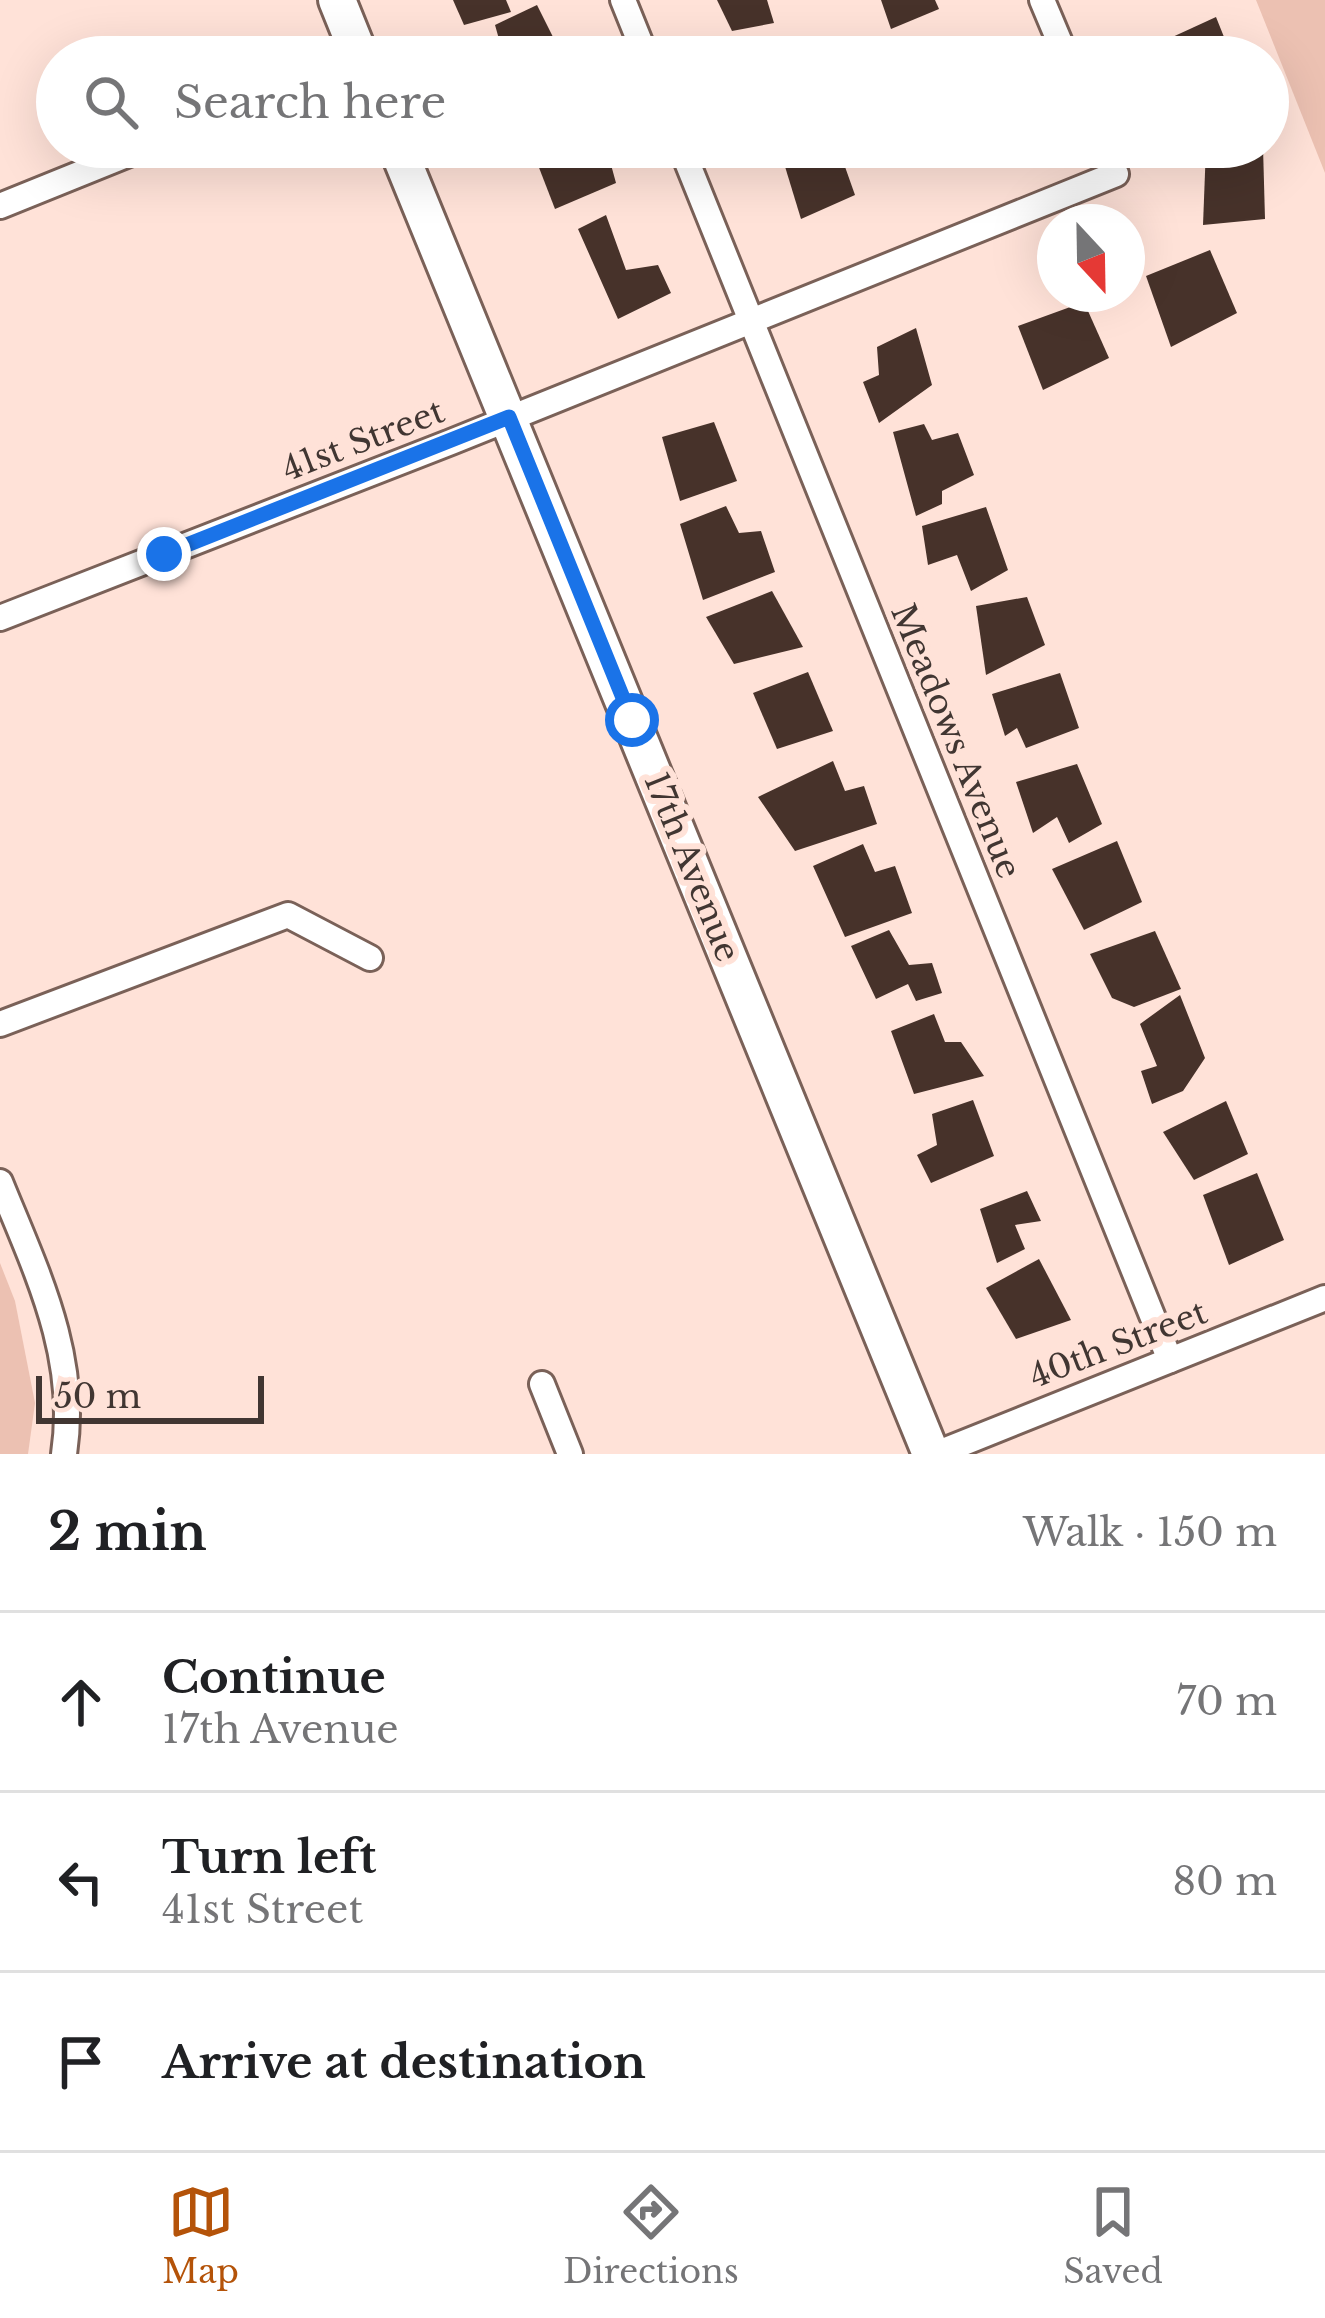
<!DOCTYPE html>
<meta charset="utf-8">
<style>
body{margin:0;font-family:"Libre Baskerville",serif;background:#f2f2f2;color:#202124}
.compass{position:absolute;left:1037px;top:204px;width:108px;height:108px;border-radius:50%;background:#fff;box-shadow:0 12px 48px #0002;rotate:158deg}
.scale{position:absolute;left:36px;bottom:30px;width:228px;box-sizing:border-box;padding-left:12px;border:6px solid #413632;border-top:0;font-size:33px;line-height:42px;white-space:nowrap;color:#413632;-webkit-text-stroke:9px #ffe2d8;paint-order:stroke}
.stop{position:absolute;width:36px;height:36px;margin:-27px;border:9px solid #1a73e8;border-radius:50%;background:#fff}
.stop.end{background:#1a73e8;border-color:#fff;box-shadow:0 3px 12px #0008}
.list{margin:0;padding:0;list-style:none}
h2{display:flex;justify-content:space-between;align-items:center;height:156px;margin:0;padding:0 48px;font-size:51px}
h2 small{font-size:39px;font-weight:400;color:#757577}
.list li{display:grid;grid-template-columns:78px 1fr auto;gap:36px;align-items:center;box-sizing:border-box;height:180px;padding:0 48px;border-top:3px solid #e0e0e0}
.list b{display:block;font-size:45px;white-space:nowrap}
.list p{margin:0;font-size:39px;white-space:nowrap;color:#757577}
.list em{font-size:39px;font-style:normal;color:#757577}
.icon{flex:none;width:66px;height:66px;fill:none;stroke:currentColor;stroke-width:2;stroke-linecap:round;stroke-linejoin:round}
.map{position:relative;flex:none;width:1325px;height:1454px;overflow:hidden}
.search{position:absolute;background:#fff;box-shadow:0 12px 48px #0002;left:36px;right:36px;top:36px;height:132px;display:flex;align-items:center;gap:30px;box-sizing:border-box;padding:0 42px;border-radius:66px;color:#757577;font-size:45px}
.sheet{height:696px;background:#fff}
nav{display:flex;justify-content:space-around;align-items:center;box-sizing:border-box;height:168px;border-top:3px solid #e0e0e0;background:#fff;font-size:33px;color:#757577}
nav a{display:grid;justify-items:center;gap:6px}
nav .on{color:#b45309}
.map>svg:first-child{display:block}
</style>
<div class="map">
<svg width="1325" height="1454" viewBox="0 0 1325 1454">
<rect width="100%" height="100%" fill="#ffe2d8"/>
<g fill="#ecc1b2">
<path d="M1256 0H1325V173Z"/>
<path d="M0 1263 15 1301 35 1403 28 1454H0Z"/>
</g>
<g fill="#47322a">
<path d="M453 0H506L511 12 464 25Z"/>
<path d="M717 0H767L774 23 732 31Z"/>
<path d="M881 0H935L939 9 891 29Z"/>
<path d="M537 5 563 57H504L495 25Z"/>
<path d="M1216 17 1232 57H1160L1155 45Z"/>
<path d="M782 40 788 57H748L747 52Z"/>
<path d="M531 147 607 150 616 183 555 209Z"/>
<path d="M818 147H838L855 195 801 219 783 160Z"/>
<path d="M1206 147H1263L1265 219 1203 225Z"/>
<path d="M606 215 626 270 658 265 671 293 618 319 578 229Z"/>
<path d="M1210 250 1237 313 1171 347 1146 276Z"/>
<path d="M1084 302 1109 358 1043 390 1018 326Z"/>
<path d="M916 328 932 385 879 423 863 382 879 375 877 347Z"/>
<path d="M714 422 737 481 680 501 662 437Z"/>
<path d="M924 424 932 440 958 433 974 475 942 491V504L916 516 893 432Z"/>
<path d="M726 506 739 533 761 531 775 572 703 600 680 524Z"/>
<path d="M986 507 1008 570 971 591 957 555 928 565 922 526Z"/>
<path d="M772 591 803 647 734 664 706 617Z"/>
<path d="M1027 597 1045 645 986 675 976 606Z"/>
<path d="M808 672 833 731 777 749 753 693Z"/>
<path d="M1060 673 1079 728 1026 748 1017 728 1005 736 992 694Z"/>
<path d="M833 761 845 791 864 786 877 824 795 851 758 797Z"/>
<path d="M1077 764 1102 824 1069 843 1057 817 1033 833 1016 782Z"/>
<path d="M1117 841 1142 902 1084 930 1052 869Z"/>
<path d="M863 844 875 872 895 866 912 913 845 937 813 866Z"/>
<path d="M889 930 909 965 932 963 942 993 916 1001 908 984 876 999 851 946Z"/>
<path d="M1155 931 1181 989 1134 1007 1112 998 1090 954Z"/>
<path d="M1180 995 1205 1058 1183 1091 1152 1104 1141 1071 1157 1066 1140 1024Z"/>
<path d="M934 1014 945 1042H961L984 1076 914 1094 891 1031Z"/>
<path d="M973 1100 994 1156 931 1183 917 1155 937 1145 932 1114Z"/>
<path d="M1226 1101 1248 1154 1194 1180 1163 1132Z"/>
<path d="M1257 1173 1284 1240 1229 1265 1203 1195Z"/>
<path d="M1027 1191 1041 1221 1015 1225 1025 1249 997 1263 980 1209Z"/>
<path d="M1039 1259 1071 1320 1016 1339 986 1288Z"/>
</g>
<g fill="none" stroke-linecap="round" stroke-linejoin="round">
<defs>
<g id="street">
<path d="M623 0 646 57"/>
<path d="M1042 0 1066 57"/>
<path d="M681 147 1170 1360"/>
<path d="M0 206 146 147"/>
<path d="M0 618 451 442 1116 174 1104 147"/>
<path d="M0 1024 288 915 370 958"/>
<path d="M0 1182C36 1271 79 1356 64 1454"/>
<path d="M542 1384 570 1454"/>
<path d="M936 1454 1325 1298"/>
</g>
<g id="secondary">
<path d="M337 0 360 57"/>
<path d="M397 147 931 1454"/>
</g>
</defs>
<use href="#street" stroke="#7a6158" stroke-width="30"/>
<use href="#secondary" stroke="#7a6158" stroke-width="42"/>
<use href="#street" stroke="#fff" stroke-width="24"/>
<use href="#secondary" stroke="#fff" stroke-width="36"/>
</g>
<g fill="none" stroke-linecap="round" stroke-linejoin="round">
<path stroke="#1a73e8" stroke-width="15" d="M164 554 509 417 632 720"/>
</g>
<g text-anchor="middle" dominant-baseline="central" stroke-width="12" stroke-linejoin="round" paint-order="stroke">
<g font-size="33" fill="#413632" stroke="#ffe2d8">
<text transform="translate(363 440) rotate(-21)">41st Street</text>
<text transform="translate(956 741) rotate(68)">Meadows Avenue</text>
<text transform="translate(692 867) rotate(68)">17th Avenue</text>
<text transform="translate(1118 1344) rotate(-21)">40th Street</text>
</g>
</g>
</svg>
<svg class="compass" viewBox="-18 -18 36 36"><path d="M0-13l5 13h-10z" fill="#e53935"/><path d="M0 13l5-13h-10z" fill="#757577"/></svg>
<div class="scale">50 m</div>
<div class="stop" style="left:632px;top:720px"></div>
<div class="stop end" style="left:164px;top:554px"></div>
<div class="search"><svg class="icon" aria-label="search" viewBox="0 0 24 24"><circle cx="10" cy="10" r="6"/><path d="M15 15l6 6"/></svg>Search here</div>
</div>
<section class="sheet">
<h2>2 min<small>Walk · 150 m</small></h2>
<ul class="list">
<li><svg class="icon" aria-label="ahead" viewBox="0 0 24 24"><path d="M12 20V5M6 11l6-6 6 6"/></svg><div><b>Continue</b><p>17th Avenue</p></div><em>70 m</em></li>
<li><svg class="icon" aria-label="left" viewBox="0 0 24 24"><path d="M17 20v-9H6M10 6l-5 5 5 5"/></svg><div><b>Turn left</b><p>41st Street</p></div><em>80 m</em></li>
<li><svg class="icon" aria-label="arrive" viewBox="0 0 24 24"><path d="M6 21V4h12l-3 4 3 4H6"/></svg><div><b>Arrive at destination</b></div></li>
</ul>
</section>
<nav>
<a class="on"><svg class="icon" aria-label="map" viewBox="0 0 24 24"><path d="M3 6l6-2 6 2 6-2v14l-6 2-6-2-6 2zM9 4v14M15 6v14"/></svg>Map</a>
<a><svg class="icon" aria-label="directions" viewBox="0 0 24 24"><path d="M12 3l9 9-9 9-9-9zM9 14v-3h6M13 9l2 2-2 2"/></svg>Directions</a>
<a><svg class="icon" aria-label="saved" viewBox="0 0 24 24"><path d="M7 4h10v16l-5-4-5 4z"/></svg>Saved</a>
</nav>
